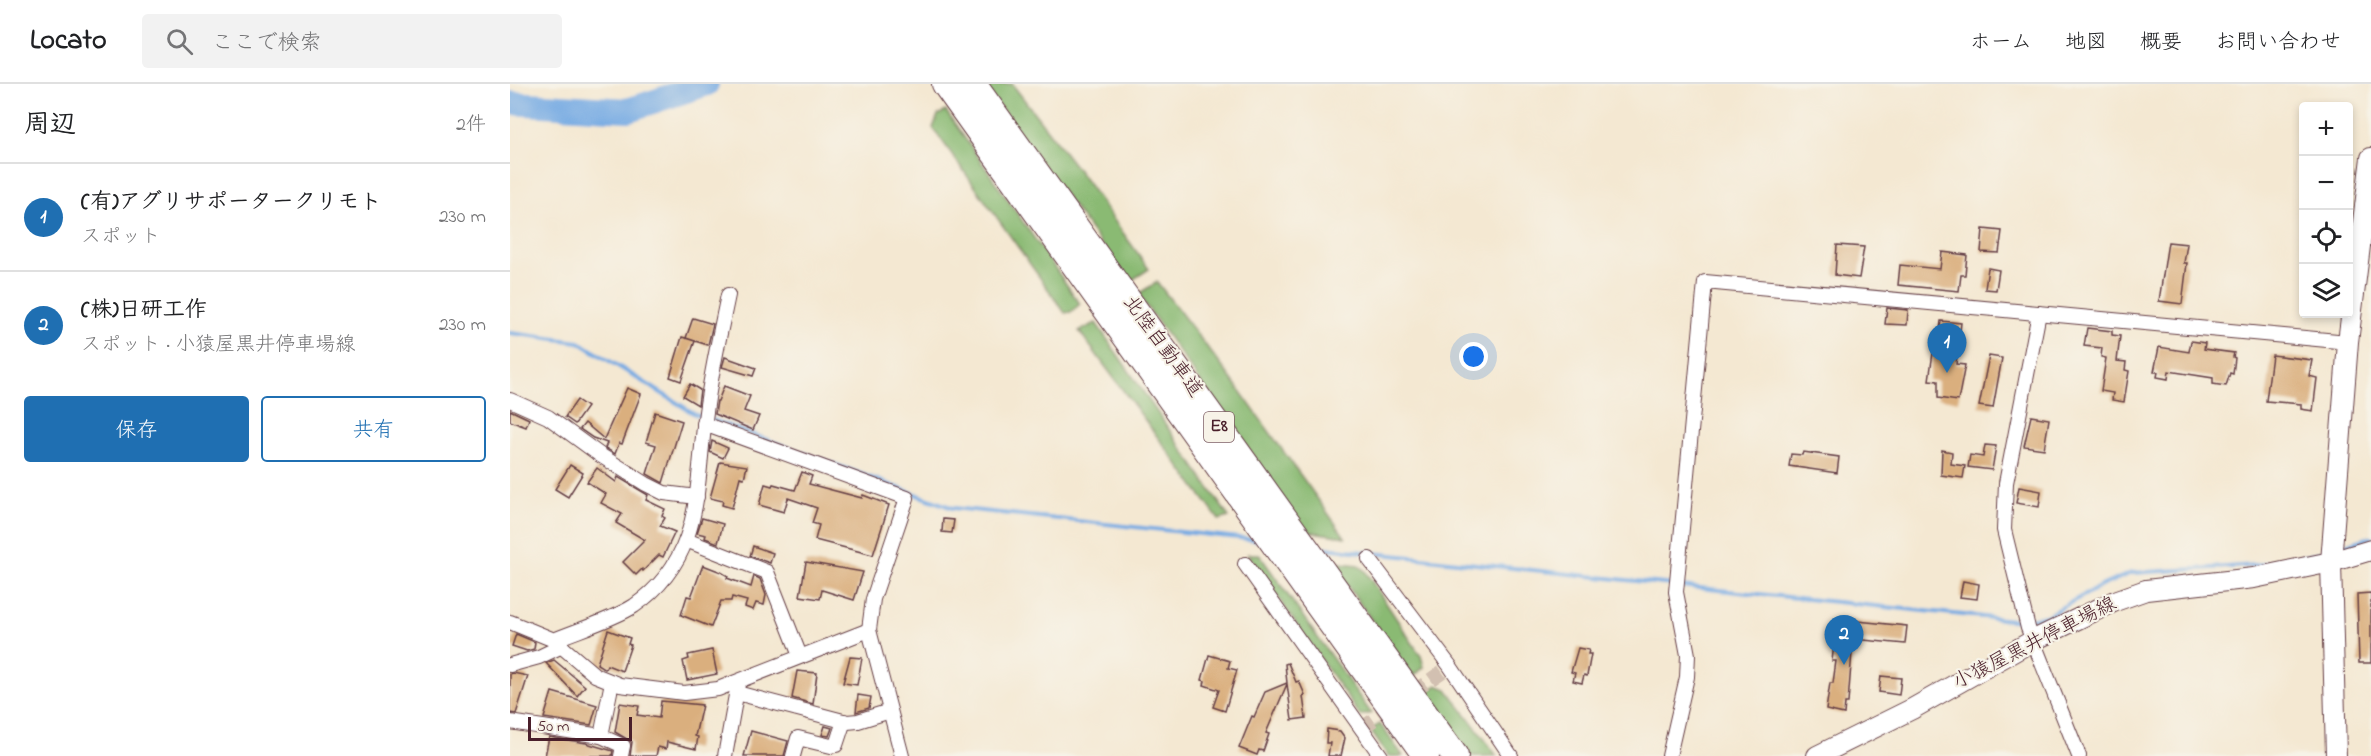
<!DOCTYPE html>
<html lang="ja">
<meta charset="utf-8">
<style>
body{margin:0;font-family:"Indie Flower","Klee One",sans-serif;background:#f2f2f2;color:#202124}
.controls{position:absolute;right:18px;top:18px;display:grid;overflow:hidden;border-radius:6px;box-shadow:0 3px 9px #0003}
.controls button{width:54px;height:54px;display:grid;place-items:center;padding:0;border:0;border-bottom:2px solid #e0e0e0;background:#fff;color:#202124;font:30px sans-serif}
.scale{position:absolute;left:18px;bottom:15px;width:104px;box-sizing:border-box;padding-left:6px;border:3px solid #4a1f2b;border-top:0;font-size:16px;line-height:21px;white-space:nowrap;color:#4a1f2b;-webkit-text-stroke:4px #f7f3e8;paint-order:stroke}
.you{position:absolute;left:964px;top:273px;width:21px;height:21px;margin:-15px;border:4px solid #fff;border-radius:50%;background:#1a73e8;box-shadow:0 0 0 9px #1a73e833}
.badge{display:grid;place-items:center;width:39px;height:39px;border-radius:50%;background:#1f6fb2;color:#fff;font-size:20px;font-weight:700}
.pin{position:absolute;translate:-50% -50px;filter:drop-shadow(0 2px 3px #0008)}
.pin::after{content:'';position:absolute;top:32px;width:21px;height:18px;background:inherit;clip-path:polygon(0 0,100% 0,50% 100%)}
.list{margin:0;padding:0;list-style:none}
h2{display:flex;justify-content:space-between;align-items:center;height:78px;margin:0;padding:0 24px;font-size:26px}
h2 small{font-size:20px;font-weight:400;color:#757577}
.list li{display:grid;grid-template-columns:39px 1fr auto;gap:18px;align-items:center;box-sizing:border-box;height:108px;padding:0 24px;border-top:2px solid #e0e0e0}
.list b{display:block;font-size:22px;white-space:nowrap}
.list p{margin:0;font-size:20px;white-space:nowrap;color:#757577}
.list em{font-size:20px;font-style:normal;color:#757577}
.actions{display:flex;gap:12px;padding:18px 24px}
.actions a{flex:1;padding:14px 0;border:2px solid #1f6fb2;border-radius:6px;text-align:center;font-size:21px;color:#1f6fb2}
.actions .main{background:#1f6fb2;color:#fff}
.icon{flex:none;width:33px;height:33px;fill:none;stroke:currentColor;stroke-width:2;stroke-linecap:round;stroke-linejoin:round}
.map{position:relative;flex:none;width:1861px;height:672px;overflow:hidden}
header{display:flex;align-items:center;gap:36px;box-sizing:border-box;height:84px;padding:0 30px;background:#fff;border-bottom:2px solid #e0e0e0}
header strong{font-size:28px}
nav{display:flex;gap:33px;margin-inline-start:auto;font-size:21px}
.search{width:420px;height:54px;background:#f2f2f2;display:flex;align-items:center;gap:15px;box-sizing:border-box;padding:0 21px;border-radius:6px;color:#757577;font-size:22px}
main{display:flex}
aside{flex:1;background:#fff}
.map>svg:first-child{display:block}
</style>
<header>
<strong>Locato</strong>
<div class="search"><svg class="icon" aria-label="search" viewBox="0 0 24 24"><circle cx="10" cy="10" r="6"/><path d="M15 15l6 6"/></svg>ここで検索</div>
<nav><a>ホーム</a><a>地図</a><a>概要</a><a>お問い合わせ</a></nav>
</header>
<main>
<aside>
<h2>周辺<small>2件</small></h2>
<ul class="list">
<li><span class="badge">1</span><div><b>(有)アグリサポータークリモト</b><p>スポット</p></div><em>230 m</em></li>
<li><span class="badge">2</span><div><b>(株)日研工作</b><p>スポット · 小猿屋黒井停車場線</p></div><em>230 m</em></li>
</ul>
<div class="actions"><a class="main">保存</a><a>共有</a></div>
</aside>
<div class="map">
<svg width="1861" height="672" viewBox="0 0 1861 672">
<rect width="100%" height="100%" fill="#f7f3e8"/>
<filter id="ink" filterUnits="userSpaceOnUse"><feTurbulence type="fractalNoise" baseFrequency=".0167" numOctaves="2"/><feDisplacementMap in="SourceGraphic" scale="12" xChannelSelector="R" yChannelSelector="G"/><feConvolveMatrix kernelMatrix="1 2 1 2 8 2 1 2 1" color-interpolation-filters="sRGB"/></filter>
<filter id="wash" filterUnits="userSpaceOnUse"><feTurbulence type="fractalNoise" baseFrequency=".008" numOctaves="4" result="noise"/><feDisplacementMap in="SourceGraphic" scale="24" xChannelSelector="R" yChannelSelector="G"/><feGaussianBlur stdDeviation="1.35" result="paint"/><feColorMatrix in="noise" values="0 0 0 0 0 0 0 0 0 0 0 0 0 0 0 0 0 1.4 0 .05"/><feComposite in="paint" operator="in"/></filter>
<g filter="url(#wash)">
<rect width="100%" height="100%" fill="#f4e8d2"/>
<g fill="#8aba73" stroke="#6a6c4f" stroke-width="1.5">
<path d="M473 0H502L506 5 571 90 639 185 619 198Z"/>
<path d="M436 27 570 220 561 228 555 229 423 44 428 31Z"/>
<path d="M647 198 720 293 835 453 796 447 628 210Z"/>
<path d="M586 239 719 433 709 436 569 247Z"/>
<path d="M738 470H749L861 629 850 632Z"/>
<path d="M821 478 848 481 855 487 911 572 914 583 902 594Z"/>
<path d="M927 601 937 605 987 672H960L916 608Z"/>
<path d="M870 640 893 672H878L860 646Z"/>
</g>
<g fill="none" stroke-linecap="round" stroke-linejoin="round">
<g stroke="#76aae3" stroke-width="4">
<path d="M0 249 69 258 185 330 193 333"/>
<path d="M203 336 443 424 748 456"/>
<path d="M807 463 1163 501"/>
<path d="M1827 464 1861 453"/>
<path d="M1170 502 1512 537"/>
<path d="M1519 535 1536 532 1591 502 1621 489 1749 481 1814 468"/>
</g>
<path stroke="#76aae3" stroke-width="24" d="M0 19 118 26 197 0"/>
</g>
<g id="blocks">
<g fill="#daaf7e">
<path d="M1473 145 1492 147 1489 169 1471 168Z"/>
<path d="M1658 158 1677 160 1674 179H1677L1672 220 1649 217Z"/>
<path d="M1327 161 1354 163 1349 194 1325 191Z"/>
<path d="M1432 168 1457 171 1455 191H1451L1449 207 1388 201 1390 181 1430 185Z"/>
<path d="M1478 184 1489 186 1486 206 1475 205Z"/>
<path d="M1377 224 1398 226 1397 241 1375 240Z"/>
<path d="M183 234 203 240 198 261 185 257 171 297 160 293 172 253 185 257 176 254Z"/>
<path d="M1431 237 1451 239 1446 280 1455 281 1448 317 1428 314V297L1419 296 1423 269H1427Z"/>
<path d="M1577 244 1602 247V251L1610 252 1607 277 1616 278 1615 286 1619 287 1614 318 1602 316 1603 309 1591 307 1596 274 1591 273 1592 264 1574 262Z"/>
<path d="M1681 257 1695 259 1694 265 1724 269 1723 273 1725 274 1723 290 1720 289 1716 302 1703 300V294L1659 287 1658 295 1647 293 1648 288H1644L1649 263 1679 268Z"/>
<path d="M1762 271 1802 276 1799 292 1807 294 1803 327 1791 325V320L1756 317Z"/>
<path d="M1479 272 1492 274 1483 324 1469 322Z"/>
<path d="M215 273 246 284 243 292 212 283Z"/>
<path d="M180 300 190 306 188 321 173 312Z"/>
<path d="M214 302 240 312 234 327 249 332 243 346 205 330 207 317H208Z"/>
<path d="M117 304 131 310 112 360 109 359 105 370 95 364 97 359 83 354 70 345 75 339 94 355Z"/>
<path d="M67 316 77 323 65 340 55 333Z"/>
<path d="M0 326 19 335 16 343 0 337Z"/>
<path d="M145 328 172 337 153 399 137 390 146 361 136 358Z"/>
<path d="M1521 332 1539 335 1534 365 1514 362Z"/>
<path d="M202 357 218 364 213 374 200 368Z"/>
<path d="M1475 361 1486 362 1482 386 1458 383 1460 371 1473 373Z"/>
<path d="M1432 366 1442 368 1441 380 1455 382 1453 394 1431 391Z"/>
<path d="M1293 368 1329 373 1327 389 1279 382 1281 370 1292 371Z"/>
<path d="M210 378 237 382 234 394 230 393 222 424 212 421 213 417 200 414Z"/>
<path d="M60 381 73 389 58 413 45 405Z"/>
<path d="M87 384 106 398 108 393 138 411 136 416 155 425 152 432 155 434 150 442 165 448 153 473 149 471 133 487 132 485 126 491 113 478 135 456 106 439 112 430 91 419 96 410 77 398Z"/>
<path d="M292 388 302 392 299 400 352 414 353 411 379 421 363 471 305 456 309 441 302 439 307 424 278 414 274 428 249 421 255 400 262 402 263 400 285 406Z"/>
<path d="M1509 403 1531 407 1529 423 1506 419Z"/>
<path d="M192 434 213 440 208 459 195 454 196 451 187 449Z"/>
<path d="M433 435 444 436 442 449 432 448Z"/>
<path d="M243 462 263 469 260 479 240 472Z"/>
<path d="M296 478 353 488 344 516 312 506 310 515 290 512Z"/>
<path d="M193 481 211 488 218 492 217 494 241 503 244 492 250 495 256 511 254 521 246 519 243 526 235 523 237 517 222 513 221 517H211L201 543 171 531 177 512 181 513Z"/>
<path d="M1453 497 1469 500 1467 515 1450 513Z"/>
<path d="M1861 509V579H1849L1847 510Z"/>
<path d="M1327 535 1397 542 1395 560 1343 555 1338 619H1335L1334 630 1316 626 1320 599H1323L1326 577H1322Z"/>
<path d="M98 546 120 554 118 560 121 561 112 587 97 581 95 585 87 580Z"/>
<path d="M6 550 25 558 24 565 17 567 2 562Z"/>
<path d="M1068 564 1079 566 1078 570H1081L1077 592 1074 591 1072 599 1063 597 1065 589 1061 588Z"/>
<path d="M202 566 207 590 177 596 173 577 179 575 178 571Z"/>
<path d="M699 571 720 577 718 584 727 586 715 627 703 623 709 606 694 601 695 597 692 596Z"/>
<path d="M340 573 352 574 347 601 333 599Z"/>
<path d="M44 576 75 602 67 612 36 579Z"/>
<path d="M778 579 786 598 789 597 795 611 793 612 796 634 782 636 777 600 756 649 759 650 753 667 749 666 747 671 729 664 742 632 744 633 755 608 777 599 775 580Z"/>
<path d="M287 587 307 589 303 620 282 614Z"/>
<path d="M3 589 18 592 6 630 0 629V590Z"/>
<path d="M1371 592 1391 594 1389 611 1369 608Z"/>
<path d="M42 608 87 621 81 641 34 634Z"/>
<path d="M348 611 361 613 359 624 346 628Z"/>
<path d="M151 617 192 621 185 652 188 653 186 665 157 658 156 665 148 663 146 672H120L122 658 105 648 110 619 129 622 127 631 149 634Z"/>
<path d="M315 642 322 644 319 652 312 651Z"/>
<path d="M817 645 830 647 835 654 831 672H818L820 659H816Z"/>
<path d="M241 647 278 657 274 672H234Z"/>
<path d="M39 653 76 659 103 667 102 672H35Z"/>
</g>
</g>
</g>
<g filter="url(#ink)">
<use href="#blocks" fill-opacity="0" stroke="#643d44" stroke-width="1.5"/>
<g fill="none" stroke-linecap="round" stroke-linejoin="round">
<path stroke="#d2c0b1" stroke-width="14" stroke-dasharray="14 7" stroke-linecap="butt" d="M852 644 940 582"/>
<defs>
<g id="street">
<path d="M1529 229 1496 399 1494 446 1518 544 1569 672"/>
<path d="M0 316 38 333 90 371 136 400 154 409 187 413"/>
<path d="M194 340 397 414 363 515 359 546 392 672"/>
<path d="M176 456 257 488 290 572"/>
<path d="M859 475 940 582 1001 672"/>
<path d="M735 480 871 672"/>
<path d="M0 538 44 556 85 591 110 601 174 609 208 605 359 546"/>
<path d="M44 556C68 546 104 535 124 522 195 473 185 401 196 328 201 289 210 250 218 211"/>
<path d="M0 581 29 573 52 562"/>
<path d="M227 609 337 638 348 637 380 627"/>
<path d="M0 638 91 652 113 662 111 672"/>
<path d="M91 652 102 598"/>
<path d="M215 672 228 600"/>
<path d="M283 672 288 654 321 662 326 661 334 637"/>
<path d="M1159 672 1177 593 1178 571 1166 508 1195 198 1838 258"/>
</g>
<g id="secondary">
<path d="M1307 672 1402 625 1524 556 1605 517 1636 506 1744 494 1821 478 1861 466"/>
<path d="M1826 672 1821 478 1838 258 1861 74"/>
</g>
<g id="highway">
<path d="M435 0 916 672"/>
<path d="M463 0 945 672"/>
</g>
</defs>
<use href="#street" stroke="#643d44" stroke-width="16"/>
<use href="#secondary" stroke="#643d44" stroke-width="22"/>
<use href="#highway" stroke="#643d44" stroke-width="28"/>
<use href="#street" stroke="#fff" stroke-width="14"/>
<use href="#secondary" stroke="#fff" stroke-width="20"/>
<use href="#highway" stroke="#fff" stroke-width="26"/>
</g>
</g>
<g text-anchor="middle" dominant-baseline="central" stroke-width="4.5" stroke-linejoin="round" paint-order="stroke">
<rect fill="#f7f3e8" stroke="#7e5f64" stroke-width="1.5" x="694" y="328" width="30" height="30" rx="4.5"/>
<g font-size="18" font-weight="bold" fill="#4a1f2b">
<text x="709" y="343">E8</text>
</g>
<g font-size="20" fill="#4a1f2b" stroke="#f7f3e8">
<text transform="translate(652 263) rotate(54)">北陸自動車道</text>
<text transform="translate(1525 560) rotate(-27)">小猿屋黒井停車場線</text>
</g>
</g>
</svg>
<div class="controls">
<button>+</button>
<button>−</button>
<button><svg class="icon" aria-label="locate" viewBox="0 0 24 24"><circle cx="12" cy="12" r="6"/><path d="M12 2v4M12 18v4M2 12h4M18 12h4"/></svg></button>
<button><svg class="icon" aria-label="layers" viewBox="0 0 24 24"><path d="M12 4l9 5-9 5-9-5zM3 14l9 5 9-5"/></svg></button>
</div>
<div class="scale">50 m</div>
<div class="you"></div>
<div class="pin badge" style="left:1437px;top:289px">1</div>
<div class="pin badge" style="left:1334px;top:581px">2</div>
</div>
</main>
